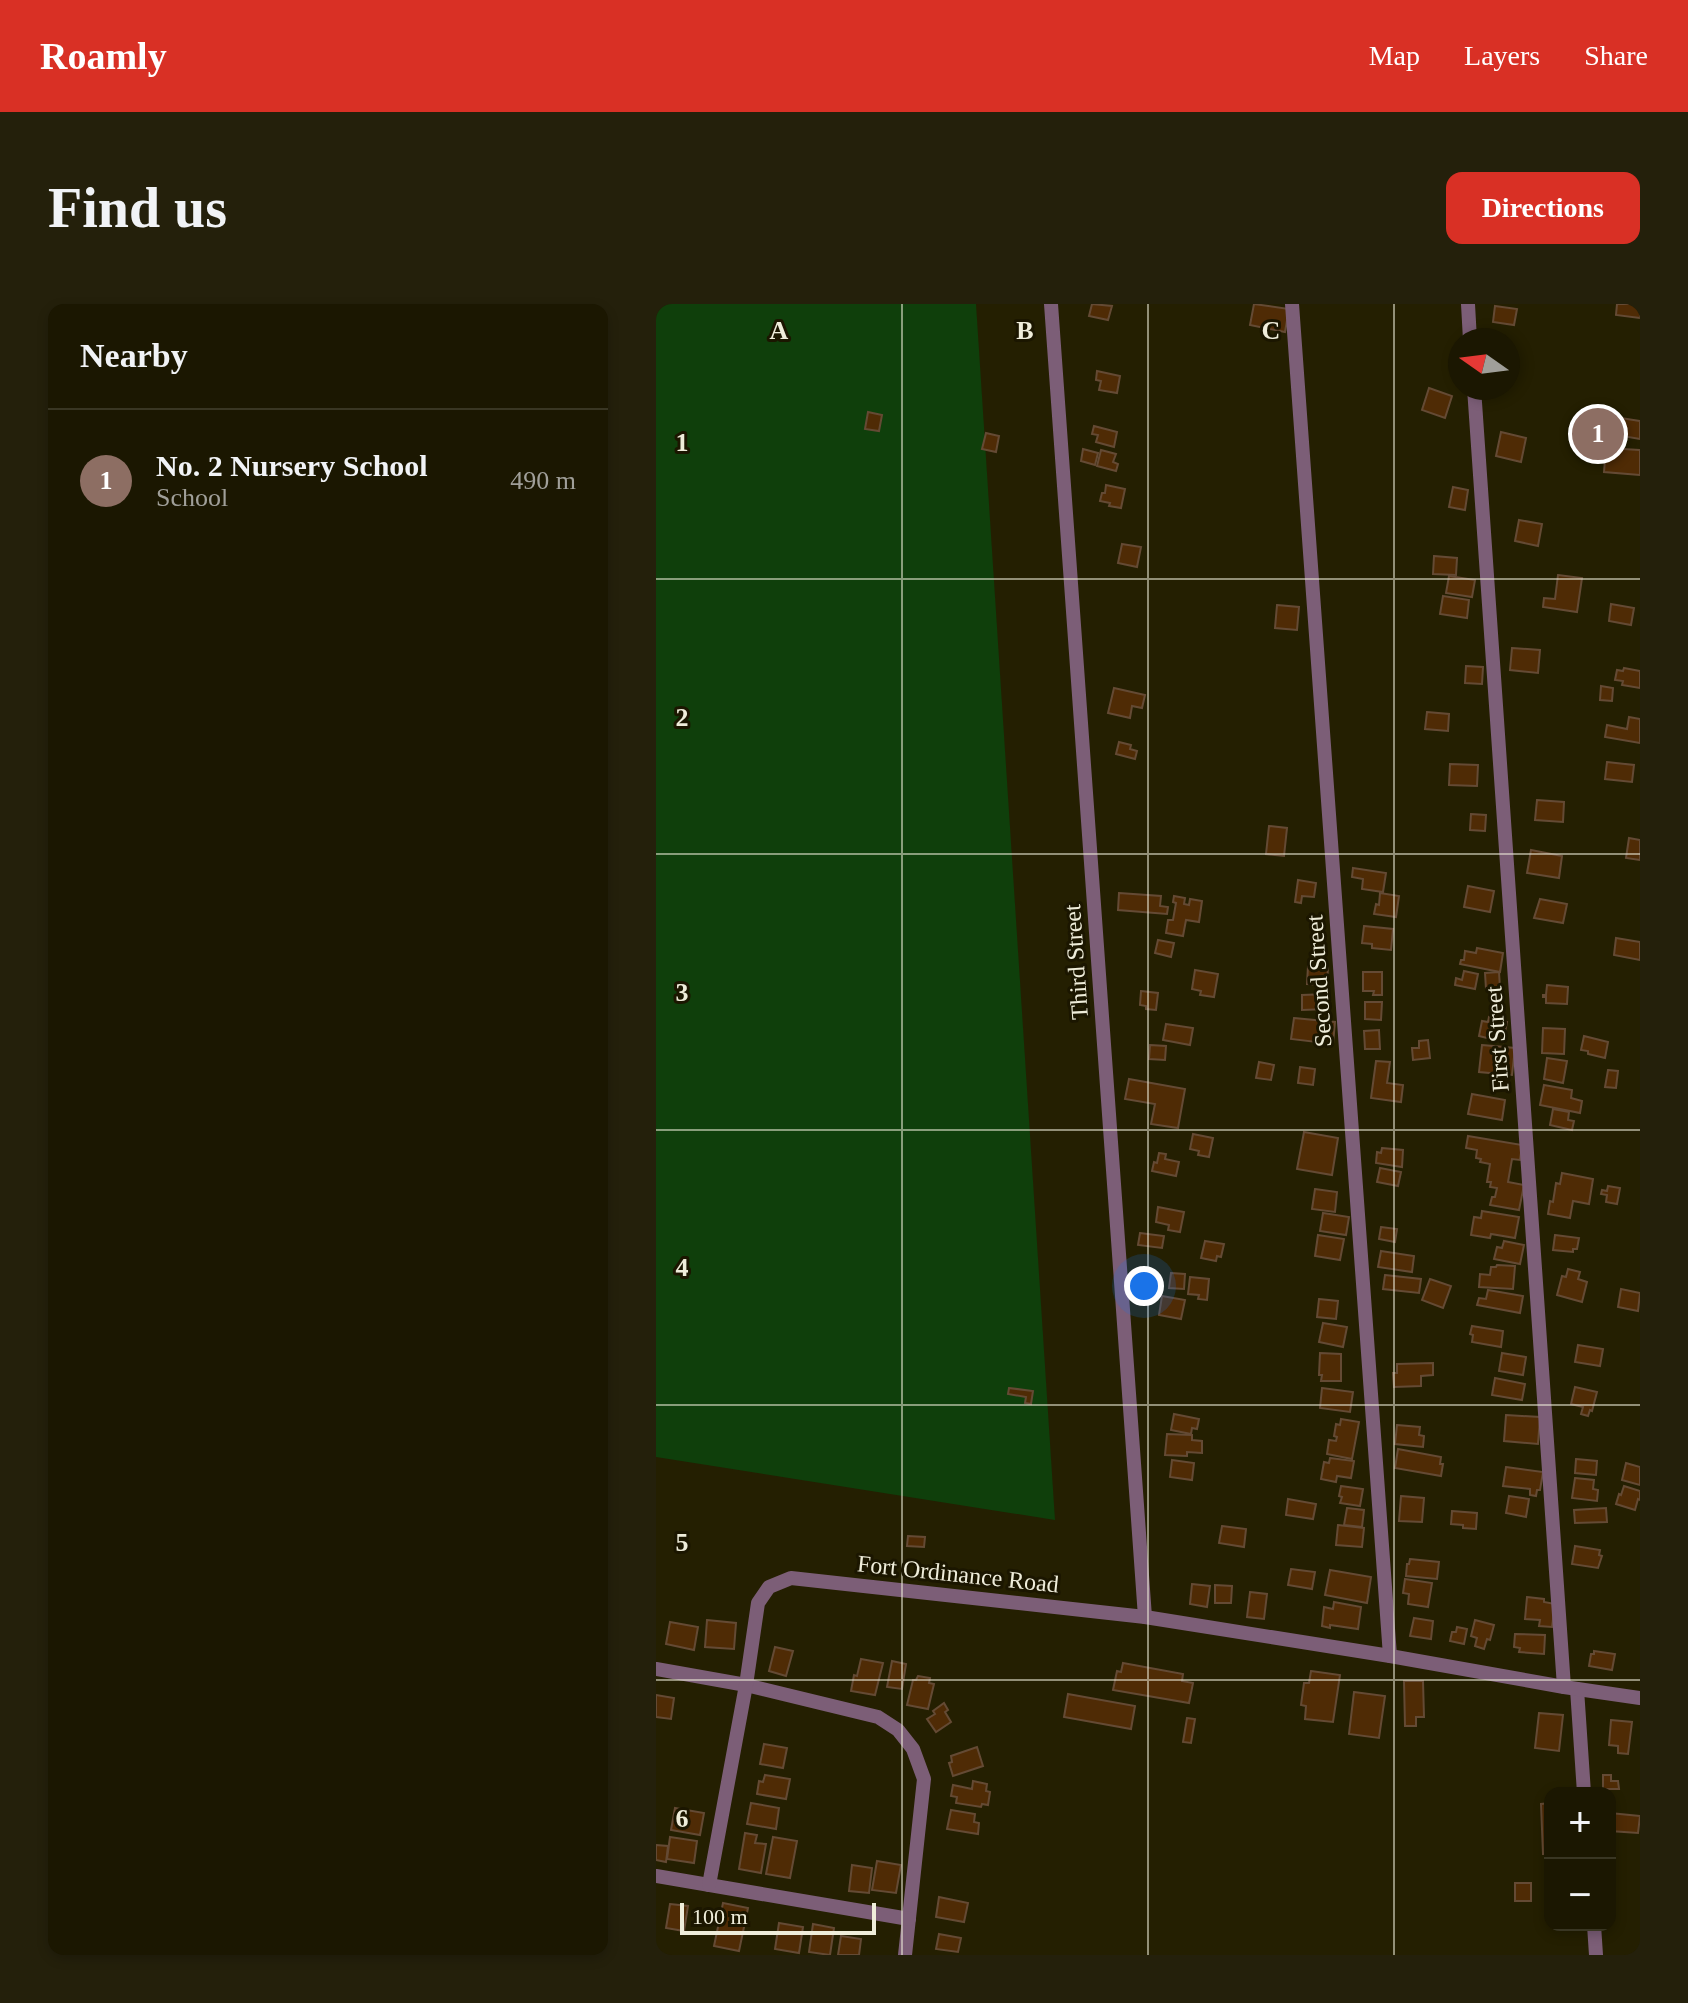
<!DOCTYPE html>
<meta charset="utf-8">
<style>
body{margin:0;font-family:"Times New Roman",serif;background:#24200b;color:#f1f3f6}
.controls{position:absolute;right:24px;bottom:24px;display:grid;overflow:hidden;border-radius:16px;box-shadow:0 4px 12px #0003}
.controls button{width:72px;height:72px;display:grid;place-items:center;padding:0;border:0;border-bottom:2px solid #393623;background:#1b1701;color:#f1f3f6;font:40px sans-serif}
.compass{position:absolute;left:792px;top:24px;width:72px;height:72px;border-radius:50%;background:#1b1701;box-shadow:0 4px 12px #0003;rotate:284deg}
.scale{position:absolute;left:24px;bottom:20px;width:196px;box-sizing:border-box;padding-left:8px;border:4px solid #efedda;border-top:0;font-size:22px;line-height:28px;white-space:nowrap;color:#efedda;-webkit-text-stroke:6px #1b1600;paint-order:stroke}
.you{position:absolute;left:488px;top:982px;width:28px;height:28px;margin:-20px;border:6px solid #fff;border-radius:50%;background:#1a73e8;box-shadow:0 0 0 12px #1a73e833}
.badge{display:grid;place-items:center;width:52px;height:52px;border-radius:50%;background:#d93025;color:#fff;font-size:26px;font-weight:700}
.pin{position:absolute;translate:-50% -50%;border:4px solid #fff;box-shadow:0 2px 8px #0006}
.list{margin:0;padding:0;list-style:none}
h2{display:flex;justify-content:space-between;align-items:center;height:104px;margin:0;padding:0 32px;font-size:34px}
h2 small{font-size:26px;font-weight:400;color:#a09f99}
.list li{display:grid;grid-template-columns:52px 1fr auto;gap:24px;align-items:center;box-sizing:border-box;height:144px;padding:0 32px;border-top:2px solid #393623}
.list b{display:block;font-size:30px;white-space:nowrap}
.list p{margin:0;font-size:26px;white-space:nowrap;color:#a09f99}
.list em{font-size:26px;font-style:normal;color:#a09f99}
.map{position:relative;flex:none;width:984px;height:1651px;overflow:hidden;border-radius:16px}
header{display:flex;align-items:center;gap:48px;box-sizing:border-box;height:112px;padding:0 40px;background:#d93025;color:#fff}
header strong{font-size:38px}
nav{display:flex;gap:44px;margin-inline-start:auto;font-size:28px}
.intro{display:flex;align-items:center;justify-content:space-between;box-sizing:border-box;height:192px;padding:0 48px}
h1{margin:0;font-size:56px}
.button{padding:20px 36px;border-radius:16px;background:#d93025;color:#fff;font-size:28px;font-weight:700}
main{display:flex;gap:48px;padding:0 48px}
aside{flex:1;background:#1b1701;border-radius:16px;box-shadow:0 4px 12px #0003}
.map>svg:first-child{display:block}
</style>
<header>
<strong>Roamly</strong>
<nav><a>Map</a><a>Layers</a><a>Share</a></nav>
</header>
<div class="intro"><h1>Find us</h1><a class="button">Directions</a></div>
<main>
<aside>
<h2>Nearby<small></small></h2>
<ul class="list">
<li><span class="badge" style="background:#8d6e63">1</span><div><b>No. 2 Nursery School</b><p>School</p></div><em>490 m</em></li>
</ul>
</aside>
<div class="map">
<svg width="984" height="1651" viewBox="0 0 984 1651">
<rect width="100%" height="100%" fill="#241f01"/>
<path fill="#0f3f0b" d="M0 0H320L399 1216 0 1153Z"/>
<g fill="#4f2b05" stroke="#644a34" stroke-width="2">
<path d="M436 0 456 2 452 16 433 12Z"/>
<path d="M598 0 633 5 629 28 594 21Z"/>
<path d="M961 0H984V14L960 11Z"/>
<path d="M839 2 861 5 858 21 837 18Z"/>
<path d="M441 67 464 72 461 89 443 86 445 77 440 76Z"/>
<path d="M773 84 796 92 789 114 766 106Z"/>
<path d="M212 108 226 111 223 127 209 125Z"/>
<path d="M952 112 984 117V135L949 129Z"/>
<path d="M438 122 461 128 458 143 440 138 442 131 436 130Z"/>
<path d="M845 128 870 134 865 158 840 152Z"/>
<path d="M330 129 343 132 340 148 326 145Z"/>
<path d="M950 144 984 146V171L948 168Z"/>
<path d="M427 145 442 149 439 161 425 157Z"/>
<path d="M445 146 460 150 457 158 462 160 460 167 441 162Z"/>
<path d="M450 181 469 185 465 204 453 202 454 199 444 197 446 189H449Z"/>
<path d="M797 183 812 186 809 206 793 203Z"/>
<path d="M863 216 886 220 882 242 859 237Z"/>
<path d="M466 240 485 243 481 263 462 259Z"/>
<path d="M778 252 801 254 800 271 777 270Z"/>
<path d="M902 271 926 274 921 308 887 303 888 294 899 295Z"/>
<path d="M793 272 819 276 816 293 790 289Z"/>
<path d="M787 292 813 296 811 314 784 310Z"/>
<path d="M955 300 978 304 975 321 953 317Z"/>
<path d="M621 301 643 303 641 326 619 324Z"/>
<path d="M856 344 884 346 882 369 854 366Z"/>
<path d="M810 362 827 363 826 380 809 379Z"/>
<path d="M968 364 984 367V384L966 381 967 377 959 376 961 366 967 367Z"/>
<path d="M945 382 957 384 956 397 944 396Z"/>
<path d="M458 384 489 391 486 404 476 402 474 414 452 409Z"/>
<path d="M771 408 793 410 792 427 769 425Z"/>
<path d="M973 413 984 415V439L949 433 951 421 971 425Z"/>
<path d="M463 438 475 441 474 445 481 447 479 455 460 450Z"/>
<path d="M951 458 978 461 976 478 949 475Z"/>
<path d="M794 460 822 461 821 482 793 481Z"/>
<path d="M881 496 908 498 907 518 879 516Z"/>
<path d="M815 510 830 511 829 527 814 526Z"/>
<path d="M613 522 631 524 628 552 610 550Z"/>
<path d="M973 534 984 536V556L970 554Z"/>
<path d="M875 546 906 552 903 574 871 569Z"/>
<path d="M697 564 730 569 727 588 706 585 707 575 696 573Z"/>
<path d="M642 576 660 579 658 593 646 592 645 599 639 598Z"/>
<path d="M812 582 838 587 834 608 808 603Z"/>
<path d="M463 589 505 592 504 602 512 603 511 610 462 606Z"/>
<path d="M724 589 743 592 740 613 718 610 720 600 723 601Z"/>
<path d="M518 592 529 594 528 600 533 601 534 595 546 597 543 618 530 616 527 632 510 629 512 616H517L520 599 517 598Z"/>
<path d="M884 595 911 600 907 619 878 614Z"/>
<path d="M708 622 737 625 735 646 716 644V640L706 639Z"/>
<path d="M960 634 984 638V656L958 651Z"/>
<path d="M502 636 518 639 515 653 499 649Z"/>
<path d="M821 644 847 649 844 668 804 660 805 656H808L809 647 820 649Z"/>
<path d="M652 662 672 663 671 681 651 680Z"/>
<path d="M539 666 562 670 558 693 544 691 545 687 536 685Z"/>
<path d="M808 667 822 670 819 685 799 681 800 674 806 676Z"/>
<path d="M707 668H726V691H717L718 687H707Z"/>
<path d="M843 668 844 684 830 685 829 669Z"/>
<path d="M891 681 912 683 911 700 890 699V693H887V691H890Z"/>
<path d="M485 687 502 689 500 706 490 705V702L484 701Z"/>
<path d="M672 690V705L646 706V691Z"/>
<path d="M709 698H726L725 716 709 715Z"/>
<path d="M833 713 851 718 847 738 823 732 826 717 832 718Z"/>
<path d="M638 714 679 718 677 740 635 735Z"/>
<path d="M510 720 537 724 534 741 507 736Z"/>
<path d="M887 724 909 725 908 750 886 749Z"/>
<path d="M723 726 724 745H709L708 727Z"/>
<path d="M928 732 952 738 949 754 932 750V747L925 746Z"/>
<path d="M772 736 774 754 757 756 756 744H763V737Z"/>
<path d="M494 741 510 742 509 756 493 755Z"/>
<path d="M826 741 859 744 856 771 823 768Z"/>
<path d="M891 754 911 757 907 779 888 775Z"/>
<path d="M720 757 734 758 731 779 747 781 745 798 715 794Z"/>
<path d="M603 758 618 761 615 776 600 774Z"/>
<path d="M644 763 659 765 657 781 642 779Z"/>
<path d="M952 766 962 767 960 784 949 783Z"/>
<path d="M473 775 529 785 522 824 495 820 499 800 469 795Z"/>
<path d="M888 781 916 786 915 794 926 797 924 809 884 801Z"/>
<path d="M816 790 849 796 846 816 812 810Z"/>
<path d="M897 805 913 808 912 816 918 817 916 826 894 821Z"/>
<path d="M648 828 682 834 676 871 641 865Z"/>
<path d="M537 830 557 834 553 853 542 851 543 847 534 845Z"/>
<path d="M812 832 866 841 864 856 856 855 852 878 868 881 863 906 834 901 836 893H839L841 884 834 883 835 878H831L834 860 824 858 825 855 820 854 821 846 810 844Z"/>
<path d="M726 844 747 846 746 863 720 859 721 848 725 849Z"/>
<path d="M503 849 510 850 509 855 523 858 520 872 496 867 498 858 501 859Z"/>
<path d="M724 864 745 868 742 882 721 878Z"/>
<path d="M906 869 937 875 933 900 917 897 914 914 892 910 894 897 897 898 900 879 904 880Z"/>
<path d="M952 882 964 884 961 900 950 898 951 891 945 890 946 886 951 887Z"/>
<path d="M659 885 681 888 679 908 656 905Z"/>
<path d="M502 903 528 908 524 928 512 926 513 921 500 918Z"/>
<path d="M826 907 863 913 859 934 835 930 834 934 815 931 818 913 825 914Z"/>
<path d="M667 909 693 913 690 931 664 927Z"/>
<path d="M725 923 741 925 739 938 723 935Z"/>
<path d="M484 929 508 932 506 944 482 941Z"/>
<path d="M662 931 688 935 684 956 659 952Z"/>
<path d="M899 931 923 934 921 945H917V948L897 946Z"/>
<path d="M549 937 568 940 565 953 561 952 560 957 545 954Z"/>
<path d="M848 937 868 941 864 960 838 955 841 943 846 944Z"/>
<path d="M725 947 758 952 756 968 722 963Z"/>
<path d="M841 961 859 962 857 985 823 983 824 970 834 971 835 963H840Z"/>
<path d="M912 965 924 968 922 975 931 978 926 998 901 991 906 972 910 973Z"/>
<path d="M515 969 529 970 528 985 513 984Z"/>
<path d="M729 971 765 975 763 989 727 985Z"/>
<path d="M534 973 553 975 551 996 542 995 543 991 532 990Z"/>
<path d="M774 975 795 982 787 1004 766 996Z"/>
<path d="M965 985 984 989 982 1007 962 1003Z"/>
<path d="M832 986 867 992 864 1009 821 1001 823 994 830 995Z"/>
<path d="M506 992 529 996 525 1015 503 1011Z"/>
<path d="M663 995 682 997 680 1015 661 1013Z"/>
<path d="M667 1019 691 1023 687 1043 663 1038Z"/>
<path d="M816 1022 847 1027 845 1043 816 1038 817 1031 814 1030Z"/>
<path d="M922 1041 947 1045 944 1062 919 1058Z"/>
<path d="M664 1049 685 1050V1077H665L666 1071H663Z"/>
<path d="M846 1049 870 1053 867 1071 843 1067Z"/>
<path d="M777 1059V1071L765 1072V1082L738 1083 737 1069H741V1060Z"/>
<path d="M839 1074 869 1080 866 1096 836 1091Z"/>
<path d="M919 1083 941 1088 936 1107 934 1106 932 1112 925 1110 927 1103 915 1100Z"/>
<path d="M353 1084 377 1087 375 1100 369 1099 370 1093 352 1090Z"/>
<path d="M666 1084 697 1088 694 1108 664 1104Z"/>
<path d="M518 1110 543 1115 541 1125 536 1124 535 1130 515 1126Z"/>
<path d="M850 1111 884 1113 882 1140 848 1137Z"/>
<path d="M685 1115 703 1118 696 1155 671 1150 673 1136 680 1137 681 1133 678 1132 680 1120 684 1121Z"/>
<path d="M741 1121 764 1123 763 1131 768 1132 767 1143 739 1140Z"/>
<path d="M511 1130 536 1131V1136L546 1137V1149L531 1148V1152L509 1151Z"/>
<path d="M742 1145 785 1153 784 1160H787L785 1172 739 1164Z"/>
<path d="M674 1154 698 1157 695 1174 681 1172 680 1178 665 1175 668 1158 673 1159Z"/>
<path d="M920 1155 941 1157 940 1171 919 1169Z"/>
<path d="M516 1156 538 1159 536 1176 514 1173Z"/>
<path d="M970 1159 984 1163V1181L966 1176Z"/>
<path d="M850 1163 887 1168 884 1186H881L880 1192 874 1191V1185L847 1182Z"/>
<path d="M919 1174 938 1176 937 1185 942 1186 941 1197 916 1194Z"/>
<path d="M685 1182 707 1185 704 1202 684 1199 686 1193 683 1192Z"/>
<path d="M968 1182 984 1187V1196L982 1195 979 1206 960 1200 963 1190 965 1191Z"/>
<path d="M745 1192 768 1194 766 1218 743 1217Z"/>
<path d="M853 1192 873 1195 870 1213 850 1209Z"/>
<path d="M632 1195 660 1200 657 1215 630 1211Z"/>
<path d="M691 1204 708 1206 706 1223 688 1221Z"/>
<path d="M950 1204 951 1218 919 1219 918 1206Z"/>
<path d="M796 1207 821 1209 820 1225 807 1224V1221L795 1220Z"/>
<path d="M682 1221 708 1224 706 1243 680 1241Z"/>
<path d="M566 1222 590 1225 588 1243 563 1239Z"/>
<path d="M252 1232 269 1233 268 1243 251 1242Z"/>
<path d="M919 1242 944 1246 943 1251 946 1252 942 1264 916 1260Z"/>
<path d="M754 1255 783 1258 781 1275 750 1272 751 1260H753Z"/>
<path d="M635 1265 659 1268 656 1285 632 1281Z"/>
<path d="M674 1266 715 1273 711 1299 669 1291Z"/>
<path d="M749 1275 776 1279 772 1303 752 1300 753 1290 747 1289Z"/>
<path d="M536 1280 554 1282 551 1303 534 1300Z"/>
<path d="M559 1281 576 1282 575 1299H559Z"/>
<path d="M594 1288 611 1290 608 1315 591 1313Z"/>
<path d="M871 1293 888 1295V1298L899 1300 896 1323 883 1322 884 1316 869 1315Z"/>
<path d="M678 1298 705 1303 702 1325 674 1321V1324L666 1322 668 1303 677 1305Z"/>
<path d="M758 1314 777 1317 775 1335 754 1332Z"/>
<path d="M51 1316 80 1319 78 1345 49 1343Z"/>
<path d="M819 1316 838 1321 834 1336 831 1335 828 1345 819 1342 821 1334 815 1332Z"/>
<path d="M14 1318 42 1323 38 1346 10 1340Z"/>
<path d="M801 1323 811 1325 808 1340 794 1337 796 1328H800Z"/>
<path d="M859 1330 889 1331 888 1350 863 1348 864 1344 858 1343Z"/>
<path d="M119 1343 137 1347 130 1372 113 1367Z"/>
<path d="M938 1347 959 1350 956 1366 933 1362 935 1350H938Z"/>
<path d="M205 1355 227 1359 219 1391 195 1387 198 1371 201 1372Z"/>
<path d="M236 1357 250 1360 246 1385 231 1383Z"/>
<path d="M467 1359 527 1370 526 1377 537 1379 533 1399 457 1386 461 1367 465 1368Z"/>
<path d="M655 1367 684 1371 677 1418 649 1415 650 1402 645 1401 648 1379H653Z"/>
<path d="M262 1372 274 1374 273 1379 278 1380 272 1405 251 1401 257 1376H260Z"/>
<path d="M748 1377H767L768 1413H760V1422H749Z"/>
<path d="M698 1388 729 1392 723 1434 693 1430Z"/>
<path d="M412 1390 479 1402 475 1425 408 1413Z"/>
<path d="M0 1391 18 1394 15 1415 0 1413Z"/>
<path d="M288 1399 292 1406 289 1408 295 1418 280 1428 271 1415 279 1410 277 1407Z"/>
<path d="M883 1409 907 1411 903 1447 879 1444Z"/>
<path d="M531 1414 539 1415 535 1439 527 1438Z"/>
<path d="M955 1416 976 1418 972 1450 962 1449V1442L953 1441Z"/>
<path d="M108 1440 131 1444 127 1464 104 1460Z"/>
<path d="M321 1443 327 1462 297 1472 293 1459 296 1458 295 1452Z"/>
<path d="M109 1471 134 1475 130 1495 101 1490 103 1477 107 1478Z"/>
<path d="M947 1471H955V1477H962L963 1485H947Z"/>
<path d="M317 1477 331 1480 330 1487 334 1488 332 1501 326 1500 325 1503 300 1499 301 1493 295 1492 297 1481 316 1485Z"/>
<path d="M95 1499 123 1504 120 1525 91 1520Z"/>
<path d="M894 1499V1550H887L885 1500Z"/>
<path d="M19 1504 48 1509 44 1531 15 1526Z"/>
<path d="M295 1506 319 1510 318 1518 323 1519 322 1530 291 1525Z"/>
<path d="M954 1509 984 1512 982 1529 954 1527Z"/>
<path d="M89 1529 101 1531 99 1539 110 1540 105 1569 83 1565Z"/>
<path d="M14 1533 41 1537 38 1559 11 1555Z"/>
<path d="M117 1533 141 1537 134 1574 110 1570Z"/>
<path d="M0 1541 12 1542 10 1558 0 1556Z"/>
<path d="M221 1557 245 1561 240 1589 216 1586Z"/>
<path d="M196 1561 216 1564 213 1589 193 1587Z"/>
<rect x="859" y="1579" width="16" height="18"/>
<path d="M283 1593 312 1599 308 1618 280 1613Z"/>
<path d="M67 1599 92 1604 83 1647 58 1642Z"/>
<path d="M14 1600 32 1602 28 1627 10 1624Z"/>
<path d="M123 1619 147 1623 143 1649 119 1645Z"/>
<path d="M157 1620 178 1624 174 1651 153 1648Z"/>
<path d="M283 1630 305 1634 302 1648 280 1645Z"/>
<path d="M185 1632 205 1635 203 1651H182Z"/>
</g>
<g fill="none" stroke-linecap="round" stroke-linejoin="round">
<g stroke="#7c5e77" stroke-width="14">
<path d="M395 0 489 1313"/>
<path d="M636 0 734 1352"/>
<path d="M812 0 814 36"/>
<path d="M818 84 908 1383"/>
<path d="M0 1365 90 1381 222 1413 242 1426 257 1445 268 1475 249 1651"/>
<path d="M921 1385 928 1489"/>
<path d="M0 1572 253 1615"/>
<path d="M53 1581 90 1381 102 1299 113 1283 135 1274 489 1313 734 1352 908 1383 984 1394"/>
<path d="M938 1621 940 1651"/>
</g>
</g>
<path fill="none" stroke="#efedda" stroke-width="2" stroke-opacity="0.55" d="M246 0V1651M492 0V1651M738 0V1651M0 275H984M0 550H984M0 826H984M0 1101H984M0 1376H984"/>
<g text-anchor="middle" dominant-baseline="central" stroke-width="6" stroke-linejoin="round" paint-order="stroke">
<g font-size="24" fill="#efedda" stroke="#1b1600">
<text transform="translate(420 658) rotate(-94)">Third Street</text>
<text transform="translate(663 677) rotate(-94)">Second Street</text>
<text transform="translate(841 735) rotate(-94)">First Street</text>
<text transform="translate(302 1270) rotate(6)">Fort Ordinance Road</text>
</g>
</g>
<g font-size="26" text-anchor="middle" font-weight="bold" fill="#efedda" stroke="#1b1600" stroke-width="6" stroke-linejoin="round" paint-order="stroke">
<text x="123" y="35">A</text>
<text x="369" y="35">B</text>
<text x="615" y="35">C</text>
<text x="26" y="147">1</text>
<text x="26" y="422">2</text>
<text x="26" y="697">3</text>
<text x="26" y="972">4</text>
<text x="26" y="1247">5</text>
<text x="26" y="1523">6</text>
</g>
</svg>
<div class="controls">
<button>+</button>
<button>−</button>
</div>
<svg class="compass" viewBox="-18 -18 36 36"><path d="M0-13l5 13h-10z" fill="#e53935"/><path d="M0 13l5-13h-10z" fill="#a09f99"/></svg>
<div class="scale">100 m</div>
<div class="you"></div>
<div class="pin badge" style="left:942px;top:130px;background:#8d6e63">1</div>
</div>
</main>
